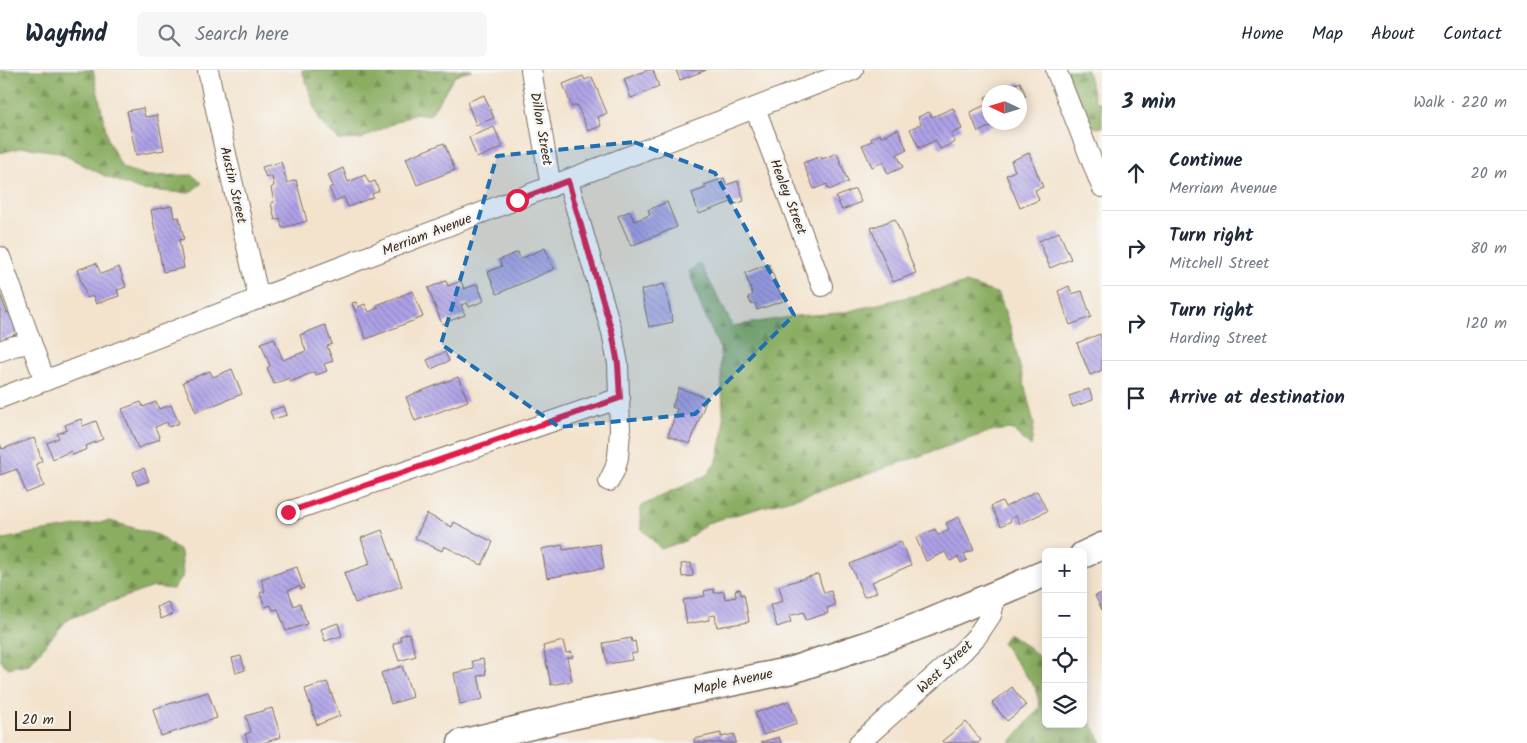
<!DOCTYPE html>
<meta charset="utf-8">
<style>
body{margin:0;font-family:Kalam,sans-serif;background:#f6f6f7;color:#1f2937}
.controls{position:absolute;right:15px;bottom:15px;display:grid;overflow:hidden;border-radius:8px;box-shadow:0 2px 12px #0003}
.controls button{width:45px;height:45px;display:grid;place-items:center;padding:0;border:0;border-bottom:1px solid #e0e1e3;background:#fff;color:#1f2937;font:25px sans-serif}
.compass{position:absolute;left:982px;top:15px;width:45px;height:45px;border-radius:50%;background:#fff;box-shadow:0 2px 12px #0003;rotate:274deg}
.scale{position:absolute;left:15px;bottom:12px;width:56px;box-sizing:border-box;padding-left:5px;border:2px solid #3b2a1e;border-top:0;font-size:14px;line-height:18px;white-space:nowrap;color:#3b2a1e;-webkit-text-stroke:4px #f6f6f2;paint-order:stroke}
.stop{position:absolute;width:15px;height:15px;margin:-11px;border:4px solid #e11d48;border-radius:50%;background:#fff}
.stop.end{background:#e11d48;border-color:#fff;box-shadow:0 1px 5px #0008}
.list{margin:0;padding:0;list-style:none}
h2{display:flex;justify-content:space-between;align-items:center;height:65px;margin:0;padding:0 20px;font-size:21px}
h2 small{font-size:16px;font-weight:400;color:#747a83}
.list li{display:grid;grid-template-columns:32px 1fr auto;gap:15px;align-items:center;box-sizing:border-box;height:75px;padding:0 20px;border-top:1px solid #e0e1e3}
.list b{display:block;font-size:19px;white-space:nowrap}
.list p{margin:0;font-size:16px;white-space:nowrap;color:#747a83}
.list em{font-size:16px;font-style:normal;color:#747a83}
.icon{flex:none;width:28px;height:28px;fill:none;stroke:currentColor;stroke-width:2;stroke-linecap:round;stroke-linejoin:round}
.map{position:relative;flex:none;width:1102px;height:673px;overflow:hidden}
header{display:flex;align-items:center;gap:30px;box-sizing:border-box;height:70px;padding:0 25px;background:#fff;border-bottom:1px solid #e0e1e3}
header strong{font-size:24px}
nav{display:flex;gap:28px;margin-inline-start:auto;font-size:18px}
.search{width:350px;height:45px;background:#f6f6f7;display:flex;align-items:center;gap:12px;box-sizing:border-box;padding:0 18px;border-radius:8px;color:#747a83;font-size:19px}
main{display:flex}
aside{flex:1;background:#fff}
.map>svg:first-child{display:block}
</style>
<header>
<strong>Wayfind</strong>
<div class="search"><svg class="icon" aria-label="search" viewBox="0 0 24 24"><circle cx="10" cy="10" r="6"/><path d="M15 15l6 6"/></svg>Search here</div>
<nav><a>Home</a><a>Map</a><a>About</a><a>Contact</a></nav>
</header>
<main>
<div class="map">
<svg width="1102" height="673" viewBox="0 0 1102 673">
<defs>
<pattern id="forest-firs" width="22" height="20" patternUnits="userSpaceOnUse" patternTransform="scale(1.25)"><rect width="22" height="20" fill="#8aad62"/><path d="M5 1l3.5 6h-7zM16 11l3.5 6h-7z" fill="#728d50"/></pattern>
<pattern id="building-back-hatch" width="6" height="6" patternUnits="userSpaceOnUse" patternTransform="scale(1.25)"><rect width="6" height="6" fill="#aea1e7"/><path d="M-1 5l2 2M0 0l6 6M5-1l2 2" fill="none" stroke="#8f83bb"/></pattern>
</defs>
<rect width="100%" height="100%" fill="#f6f6f2"/>
<filter id="ink" filterUnits="userSpaceOnUse"><feTurbulence type="fractalNoise" baseFrequency=".02" numOctaves="2"/><feDisplacementMap in="SourceGraphic" scale="10" xChannelSelector="R" yChannelSelector="G"/><feConvolveMatrix kernelMatrix="1 2 1 2 8 2 1 2 1" color-interpolation-filters="sRGB"/></filter>
<filter id="wash" filterUnits="userSpaceOnUse"><feTurbulence type="fractalNoise" baseFrequency=".0096" numOctaves="4" result="noise"/><feDisplacementMap in="SourceGraphic" scale="20" xChannelSelector="R" yChannelSelector="G"/><feGaussianBlur stdDeviation="1.12" result="paint"/><feColorMatrix in="noise" values="0 0 0 0 0 0 0 0 0 0 0 0 0 0 0 0 0 1.4 0 .05"/><feComposite in="paint" operator="in"/></filter>
<g filter="url(#wash)">
<rect width="100%" height="100%" fill="#f3e3cd"/>
<g fill="url(#forest-firs)" stroke="#626c40">
<path d="M0 0H93L108 70 122 98 148 106 192 105 202 113 189 123 140 120 107 107 58 82 24 77 0 83Z"/>
<path d="M302 0H472L455 6 430 45 415 43 361 69 339 70 320 52Z"/>
<path d="M1066 0H1087L1095 31 1102 33V57L1097 58 1083 50Z"/>
<path d="M700 193 733 256 796 246 841 243 966 213 999 224 1010 256 1034 354 1031 377 1012 359 991 361 823 420 707 453 685 471 661 479 641 458V436L707 405 717 391 724 360 720 279 702 239 689 201Z"/>
<path d="M110 451 158 465 181 482 183 506 173 519 153 517 111 532 67 550 29 594 8 598 0 590V470L31 463Z"/>
<path d="M1008 563 1031 579 1046 594V654H1083V638L1102 673H1010L1040 637 1036 619 1002 573Z"/>
</g>
<g id="blocks">
<g fill="url(#building-back-hatch)">
<path d="M648 0H653L659 17 631 28 624 9Z"/>
<path d="M676 0H706L680 10Z"/>
<path d="M583 6 585 10 592 7 607 43 598 47 601 56 588 61 577 35 572 37 563 14Z"/>
<path d="M1020 12 1026 26 1019 28V22H996Z"/>
<path d="M484 25 494 48 476 55 467 32Z"/>
<path d="M989 25V52L999 53 978 62 970 42 988 34 985 27Z"/>
<path d="M143 38 145 47 157 45 164 80 136 85 127 41Z"/>
<path d="M953 38 962 59 951 64 955 72 940 79 936 70 919 78 910 59 921 54 918 47 929 42 932 47Z"/>
<path d="M494 57 503 77 477 88 469 67Z"/>
<path d="M898 59 907 80 897 84 903 97 888 104 883 92 872 97 862 75 872 71 871 68 880 64 881 67Z"/>
<path d="M444 73 455 100 417 115 406 88Z"/>
<path d="M837 83 848 112 829 120 827 114 814 119 803 93 821 86 822 89Z"/>
<path d="M1029 83 1043 117 1035 120 1039 130 1020 138 1006 105 1015 101 1011 91Z"/>
<path d="M281 92 287 113 296 110 307 151 282 158 280 148 275 150 271 133 274 132 271 118 274 116 272 106 266 108 262 97Z"/>
<path d="M343 98 348 112 365 105 369 113 375 111 379 121 372 124 373 127 348 137 344 127 335 131 329 118 333 116 328 105Z"/>
<path d="M724 108 726 115 738 111 744 131 732 135 731 132 699 144 692 123 706 118 704 115Z"/>
<path d="M855 119 861 132 842 140 836 127Z"/>
<path d="M667 132 677 157 631 176 618 146 630 141 634 151 650 145 648 140Z"/>
<path d="M172 136 174 148 179 147 184 169 179 170 184 198 163 202 151 140Z"/>
<path d="M895 149 916 203 893 212 871 158Z"/>
<path d="M1059 162 1071 189 1050 198 1039 171Z"/>
<path d="M545 178 554 199 497 224 488 202 502 196 499 190 518 182 520 189Z"/>
<path d="M96 193 101 204 119 197 126 217 117 220 119 226 96 234 93 226 87 228 77 200Z"/>
<path d="M769 194 783 231 757 240 755 233 751 234 748 227 753 225 745 203Z"/>
<path d="M446 211 448 216 461 211 464 219 477 214 484 231 469 237 467 233 461 235 465 245 442 254 428 218Z"/>
<path d="M664 214 673 252 649 257 641 220Z"/>
<path d="M1069 216 1072 224 1082 221 1091 247 1070 255 1058 221Z"/>
<path d="M413 221 423 247 366 269 352 233 356 232 358 237 365 234 369 242 378 238 377 235Z"/>
<path d="M0 224 7 243 11 242 19 263 0 270Z"/>
<path d="M325 255 332 274 327 276 333 291 324 294 327 301 316 305 314 302 290 312 289 308 274 314 267 298 270 296 261 273 274 268 283 290 306 281 300 265Z"/>
<path d="M1100 264 1102 270V300L1090 305 1077 273Z"/>
<path d="M445 282 449 291 431 299 427 290Z"/>
<path d="M232 299 242 324 196 342 183 312 210 301 213 307Z"/>
<path d="M458 307 468 331 415 351 406 327Z"/>
<path d="M679 318 707 328 690 374 668 366 677 339 672 337Z"/>
<path d="M1089 319 1093 330 1073 337 1069 326Z"/>
<path d="M141 332 143 337 156 332 159 339 171 335 179 353 169 357 167 352 155 357 160 369 138 378 122 339Z"/>
<path d="M284 336 287 345 273 349 270 341Z"/>
<path d="M81 349 83 356 96 351 103 369 86 376 87 379 73 385 71 381 53 389 47 373 59 368 57 364 67 360 65 355Z"/>
<path d="M34 368 42 391 36 394 44 416 26 423 17 399 0 405V374L2 379Z"/>
<path d="M144 398 149 411 137 415 133 402Z"/>
<path d="M1037 421 1047 441 1020 454 1016 446 1010 449 1011 451 1001 456 991 436 1002 431 1005 437Z"/>
<path d="M427 444 452 457 454 452 493 472 482 495 444 476 442 481 415 468Z"/>
<path d="M959 447 974 480 964 484 967 490 961 493 958 487 950 491 945 482 926 491 916 468 935 459 938 465 949 460 946 453Z"/>
<path d="M382 460 402 516 355 533 344 503 370 494 361 468Z"/>
<path d="M901 472 911 495 872 512 877 522 864 527 850 494Z"/>
<path d="M600 474 604 498 547 508 542 479 562 475 563 480Z"/>
<path d="M691 493 693 506 682 507 681 494Z"/>
<path d="M297 497 304 518 300 519V516L288 520 294 536 300 533 307 554 286 561 278 539 273 540 271 535 265 537 260 523 265 521 261 509Z"/>
<path d="M818 504 824 523 831 521 835 535 827 538 828 543 806 550 804 542 789 546 791 552 777 557 770 535 783 531 779 516Z"/>
<path d="M714 519V523L724 521 725 529 736 527 735 520 740 519 741 525 744 524 749 552 717 557 715 545 709 546V550L687 554 683 530 705 526 704 521Z"/>
<path d="M1102 523V540L1095 526Z"/>
<path d="M168 532 173 544 161 549 157 537Z"/>
<path d="M338 553 342 566 325 571 321 559Z"/>
<path d="M409 563 416 586 399 591 393 574 401 571 400 566Z"/>
<path d="M631 568 632 572 635 571 637 583 631 584 632 590 607 594 603 573Z"/>
<path d="M563 571 566 583 572 582 573 587 567 588 572 611 551 615 543 576Z"/>
<path d="M241 586 245 600 236 603 232 588Z"/>
<path d="M483 589 486 604 478 606 483 629 460 634 454 603 474 599 472 591Z"/>
<path d="M402 596 413 627 391 634 381 603Z"/>
<path d="M327 612 340 646 317 655 305 619Z"/>
<path d="M1012 617 1026 636 1007 651 992 633Z"/>
<path d="M208 622 217 648 161 666 153 639Z"/>
<path d="M789 631 797 653 763 665 755 643Z"/>
<path d="M272 638 281 667 263 673H248L245 664 251 662 246 646Z"/>
<path d="M966 652 981 670 978 673H944L942 671Z"/>
<path d="M721 663V667L734 664 736 673H695L694 669Z"/>
<path d="M779 667 781 673H761V672Z"/>
</g>
</g>
</g>
<g filter="url(#ink)">
<use href="#blocks" fill-opacity="0" stroke="#7b6b5b" stroke-width="1"/>
<g fill="none" stroke-linecap="round" stroke-linejoin="round">
<defs>
<g id="minor">
<path d="M208 0 218 49 259 229"/>
<path d="M531 0 551 117"/>
<path d="M1056 0 1102 117"/>
<path d="M755 38 822 216"/>
<path d="M568 111 612 262 618 294 620 361 618 387 615 399 609 411"/>
<path d="M0 187 45 311"/>
<path d="M0 281 14 276 31 273"/>
<path d="M0 328 853 0"/>
<path d="M288 442 620 328"/>
<path d="M859 673 963 581 977 566 991 545 996 525"/>
</g>
<g id="major">
<path d="M1083 485 1102 476"/>
<path d="M461 673 572 646 792 600 887 568 927 553 1046 503"/>
</g>
</defs>
<use href="#minor" stroke="#7b6b5b" stroke-width="22"/>
<use href="#major" stroke="#7b6b5b" stroke-width="29"/>
<use href="#minor" stroke="#fff" stroke-width="20"/>
<use href="#major" stroke="#fff" stroke-width="26"/>
</g>
</g>
<g fill="none" stroke-linecap="round" stroke-linejoin="round" filter="url(#ink)">
<path stroke="#e11d48" stroke-width="6" d="M288 442 620 328 618 294 612 262 568 111 517 130"/>
</g>
<path fill="#1f6fb2" fill-opacity="0.2" stroke="#1f6fb2" stroke-width="4" stroke-dasharray="10 6" stroke-linejoin="round" d="M634 72 715 103 794 245 695 344 559 357 441 274 497 86Z"/>
<g text-anchor="middle" dominant-baseline="central" stroke-width="5" stroke-linejoin="round" paint-order="stroke">
<g font-size="14" fill="#3b2a1e" stroke="#f6f6f2">
<text transform="translate(541 59) rotate(80)">Dillon Street</text>
<text transform="translate(233 115) rotate(77)">Austin Street</text>
<text transform="translate(788 127) rotate(69)">Healey Street</text>
<text transform="translate(427 165) rotate(-21)">Merriam Avenue</text>
<text transform="translate(945 597) rotate(-43)">West Street</text>
<text transform="translate(733 612) rotate(-12)">Maple Avenue</text>
</g>
</g>
</svg>
<div class="controls">
<button>+</button>
<button>−</button>
<button><svg class="icon" aria-label="locate" viewBox="0 0 24 24"><circle cx="12" cy="12" r="6"/><path d="M12 2v4M12 18v4M2 12h4M18 12h4"/></svg></button>
<button><svg class="icon" aria-label="layers" viewBox="0 0 24 24"><path d="M12 4l9 5-9 5-9-5zM3 14l9 5 9-5"/></svg></button>
</div>
<svg class="compass" viewBox="-18 -18 36 36"><path d="M0-13l5 13h-10z" fill="#e53935"/><path d="M0 13l5-13h-10z" fill="#747a83"/></svg>
<div class="scale">20 m</div>
<div class="stop" style="left:517px;top:130px"></div>
<div class="stop end" style="left:288px;top:442px"></div>
</div>
<aside>
<h2>3 min<small>Walk · 220 m</small></h2>
<ul class="list">
<li><svg class="icon" aria-label="ahead" viewBox="0 0 24 24"><path d="M12 20V5M6 11l6-6 6 6"/></svg><div><b>Continue</b><p>Merriam Avenue</p></div><em>20 m</em></li>
<li><svg class="icon" aria-label="right" viewBox="0 0 24 24"><path d="M7 20v-9h11M14 6l5 5-5 5"/></svg><div><b>Turn right</b><p>Mitchell Street</p></div><em>80 m</em></li>
<li><svg class="icon" aria-label="right" viewBox="0 0 24 24"><path d="M7 20v-9h11M14 6l5 5-5 5"/></svg><div><b>Turn right</b><p>Harding Street</p></div><em>120 m</em></li>
<li><svg class="icon" aria-label="arrive" viewBox="0 0 24 24"><path d="M6 21V4h12l-3 4 3 4H6"/></svg><div><b>Arrive at destination</b></div></li>
</ul>
</aside>
</main>
